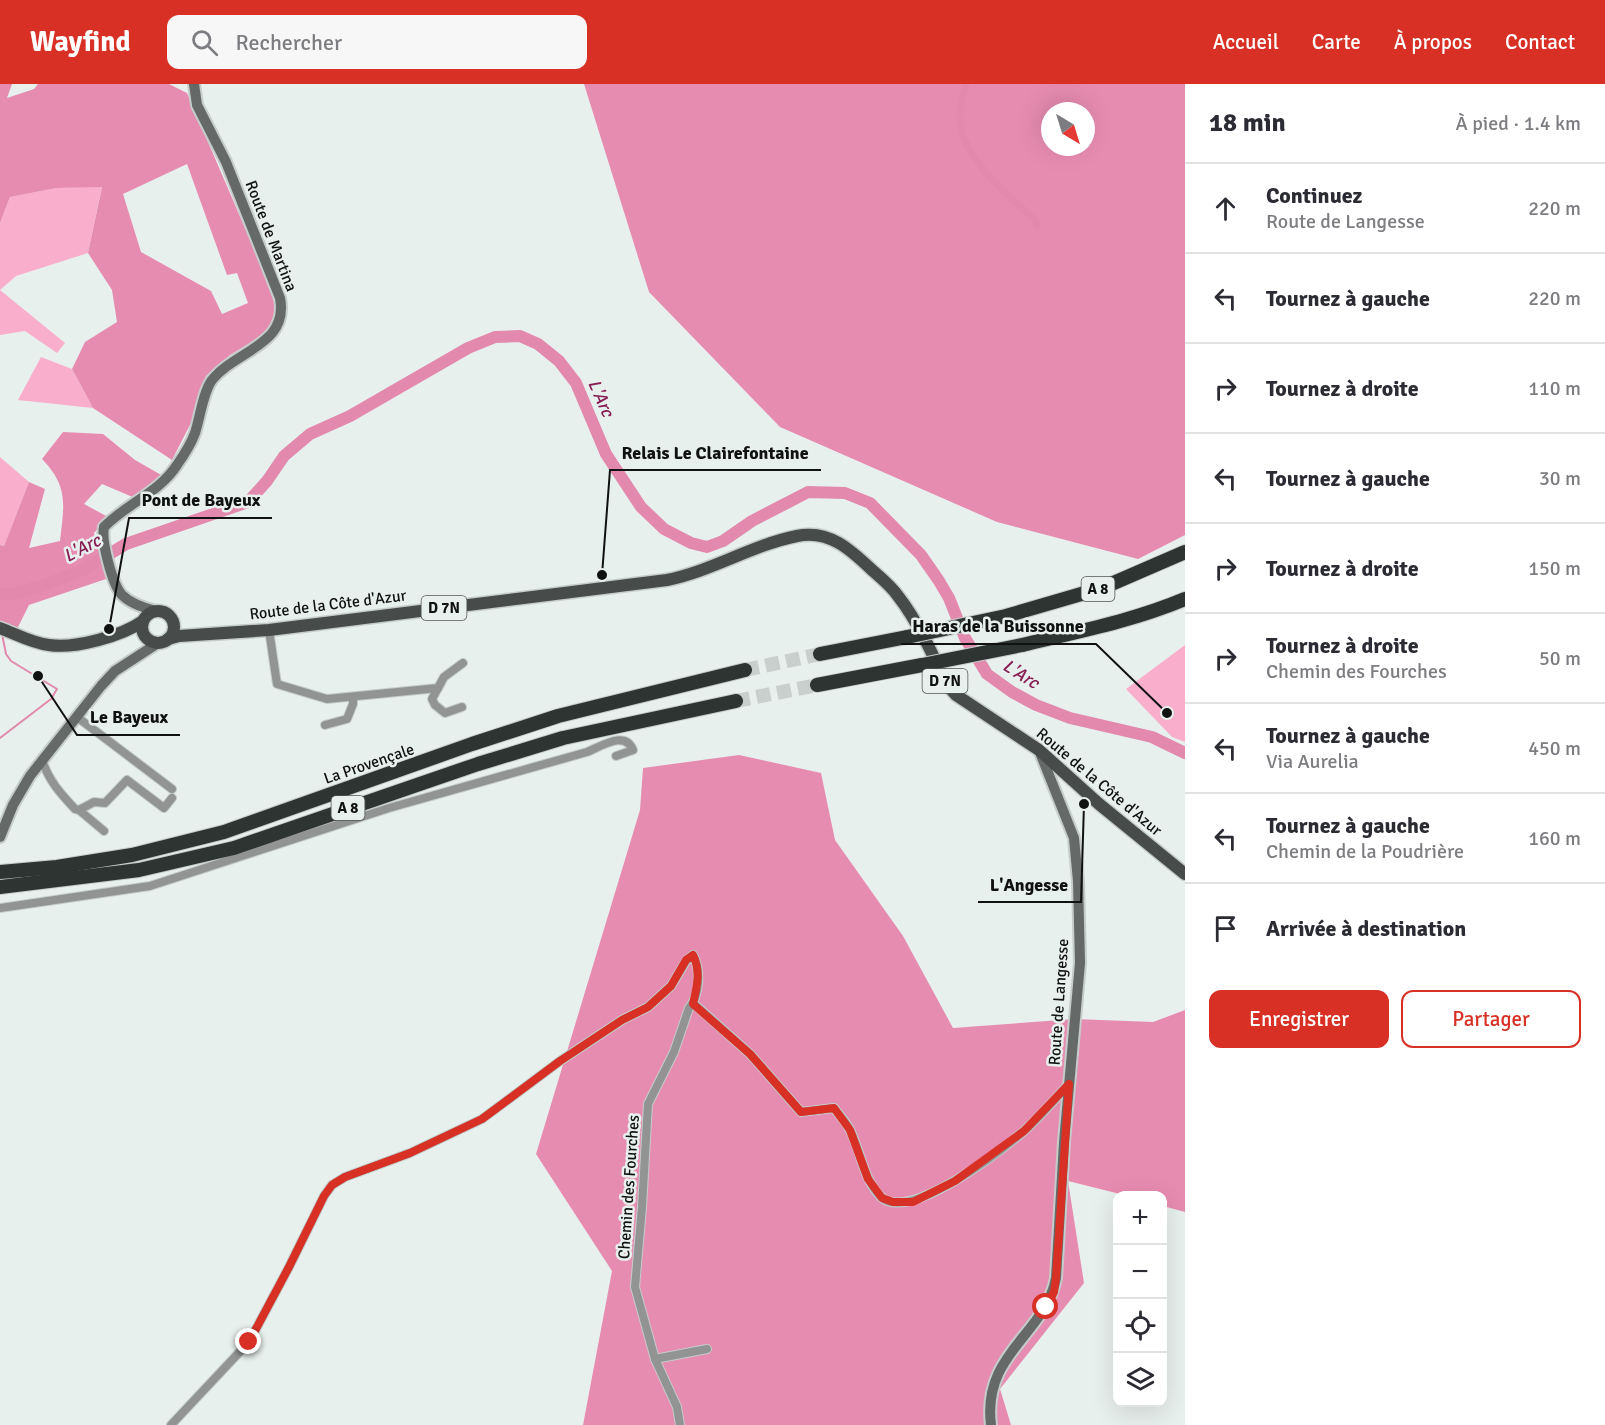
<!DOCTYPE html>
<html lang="fr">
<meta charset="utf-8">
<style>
body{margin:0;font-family:Signika,sans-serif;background:#f7f7f7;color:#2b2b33}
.controls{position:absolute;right:18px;bottom:18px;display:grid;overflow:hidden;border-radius:12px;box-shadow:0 6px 24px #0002}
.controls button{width:54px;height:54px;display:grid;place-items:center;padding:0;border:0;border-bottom:2px solid #e1e1e2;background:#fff;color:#2b2b33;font:30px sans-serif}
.compass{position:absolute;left:1041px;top:18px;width:54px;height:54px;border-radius:50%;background:#fff;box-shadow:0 6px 24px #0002;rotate:142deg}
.stop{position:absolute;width:18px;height:18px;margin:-14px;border:4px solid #d93025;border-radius:50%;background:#fff}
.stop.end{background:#d93025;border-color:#fff;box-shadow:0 2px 6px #0008}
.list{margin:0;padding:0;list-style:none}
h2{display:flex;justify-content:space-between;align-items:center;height:78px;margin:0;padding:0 24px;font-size:26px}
h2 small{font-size:20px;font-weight:400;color:#7c7c81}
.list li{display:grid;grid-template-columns:39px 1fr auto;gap:18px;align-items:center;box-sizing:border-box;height:90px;padding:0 24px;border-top:2px solid #e1e1e2}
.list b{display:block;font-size:22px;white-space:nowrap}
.list p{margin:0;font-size:20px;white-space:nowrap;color:#7c7c81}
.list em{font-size:20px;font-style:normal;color:#7c7c81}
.actions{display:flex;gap:12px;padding:18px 24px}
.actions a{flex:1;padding:14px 0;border:2px solid #d93025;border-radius:12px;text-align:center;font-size:21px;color:#d93025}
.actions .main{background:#d93025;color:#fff}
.icon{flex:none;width:33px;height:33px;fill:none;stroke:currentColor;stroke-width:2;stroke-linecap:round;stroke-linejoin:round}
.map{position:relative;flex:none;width:1185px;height:1341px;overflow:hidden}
header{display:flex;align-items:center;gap:36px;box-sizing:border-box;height:84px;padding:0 30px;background:#d93025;color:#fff}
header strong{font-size:28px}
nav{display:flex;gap:33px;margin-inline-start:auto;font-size:21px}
.search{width:420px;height:54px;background:#f7f7f7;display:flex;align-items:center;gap:15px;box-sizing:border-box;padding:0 21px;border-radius:12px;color:#7c7c81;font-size:22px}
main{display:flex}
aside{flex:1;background:#fff}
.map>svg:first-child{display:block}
</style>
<header>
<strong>Wayfind</strong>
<div class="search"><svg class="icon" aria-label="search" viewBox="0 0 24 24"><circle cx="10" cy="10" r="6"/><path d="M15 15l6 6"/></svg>Rechercher</div>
<nav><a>Accueil</a><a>Carte</a><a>À propos</a><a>Contact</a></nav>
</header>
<main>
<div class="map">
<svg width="1185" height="1341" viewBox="0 0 1185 1341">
<rect width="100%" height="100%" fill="#e8f0ed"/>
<g fill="#f9aecb">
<path d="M102 102 88 169 16 192 0 206 65 259 57 269 25 247 0 251V139L10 113 57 104Z"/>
<path d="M41 273 72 285 93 324 18 316Z"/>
<path d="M0 373 29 398 4 462 0 461Z"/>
<path d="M1185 561V658L1172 653 1126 605Z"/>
</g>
<g fill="#e78cb1" fill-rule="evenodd">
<path d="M0 0H12L7 14 34 5 38 0H169L187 9 257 172 277 226 265 250 230 271 206 292 191 339 172 376 93 324 72 285 85 258 117 238 112 206 88 169 102 103 57 104 10 113 0 139ZM187 80 227 191 237 189 248 219 222 230 211 207 141 168 123 110Z"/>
<path d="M584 0H1185V451L1138 475 997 438 780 343 649 208ZM1050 27H1086V63H1050Z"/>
<path d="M63 348 103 350 135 376 163 392 135 414 102 400 84 420 108 433 94 449 106 495 29 521 17 545 0 538V461L4 462 29 398 45 405 29 464 60 457C64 421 69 403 42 375Z"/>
<path d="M739 671 821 689 835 756 903 852 953 944 1074 935 1153 938 1185 926V1128L1163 1122 1162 1112 1124 1111 1068 1097 1084 1199 1000 1305 1011 1341H583L612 1187 536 1070 640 726 643 684Z"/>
</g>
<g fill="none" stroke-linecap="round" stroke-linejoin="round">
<g stroke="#e289ad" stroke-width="2">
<path d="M0 518 1 510"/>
<path d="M0 654 51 615 57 605 11 577 6 570 2 550"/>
</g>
<path stroke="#e289ad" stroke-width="7" d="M966 0C963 11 959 25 960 37 963 75 1008 111 1034 135L1037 142"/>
<path stroke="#e289ad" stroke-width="12" d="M0 510H13L41 502 83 486 126 460 248 418 267 397 284 372 310 350 350 332 468 264 495 253 520 252 538 260 559 277 576 299 606 370 641 423 664 445 691 459 707 463 723 457 752 437 808 408 845 409 870 419 921 471 939 497 949 514 965 554 987 590 1012 608 1036 621 1070 634 1152 653 1185 669"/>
<g stroke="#c8cfcc" stroke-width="14" stroke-dasharray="14 7" stroke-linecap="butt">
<path d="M745 586 820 570"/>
<path d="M736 617 817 601"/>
</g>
<defs>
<g id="street">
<path d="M269 546 277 600 327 615 438 604"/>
<path d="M462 623 445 629 435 621 432 615 444 593 463 579"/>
<path d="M77 633 172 705"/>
<path d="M325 641 347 635 353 620V613"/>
<path d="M42 676C49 697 60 709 75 725L79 726 94 718 105 719 127 696 164 724 172 714"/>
<path d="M79 726 104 747"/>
<path d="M0 824 150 802 389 724 587 668C602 662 625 646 633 666L616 672"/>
<path d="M693 919 750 970 801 1028 834 1024C839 1031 846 1038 850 1046 861 1068 863 1095 881 1113 909 1139 1002 1066 1024 1047 1040 1033 1054 1016 1069 1000"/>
<path d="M655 1275 707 1265"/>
<path d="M171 1341 249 1258 289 1183 324 1112 332 1101 345 1093 410 1069 482 1035 560 977 622 936 648 923 671 902 686 877 693 871C701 886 700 911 689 924L674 968 648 1020 642 1123 635 1203 655 1275 677 1323 680 1341"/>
</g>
<g id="secondary">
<path d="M156 527C144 524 131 520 122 511 112 500 101 457 104 443 126 420 159 409 177 381 184 371 191 360 195 349 200 334 203 308 212 296 236 266 289 261 280 214L226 78 197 21 194 0"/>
<path d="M0 753 13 721 30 692 101 602 115 587 158 559"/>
<path d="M991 1341C982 1269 1045 1251 1056 1194L1064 1058 1080 879 1078 797 1074 754 1039 666"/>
</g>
<g id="primary">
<circle cx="158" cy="543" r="16"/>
<path d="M0 544C16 550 32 559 49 561 75 565 122 552 143 537"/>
<path d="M168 555 179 552 269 546 667 496C712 487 752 461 797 452 829 445 851 466 872 486 881 494 891 502 898 512 917 536 934 573 947 601L956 611 1039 666 1099 720 1185 790"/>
</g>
<g id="highway">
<path d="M1006 532 1102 504 1185 468"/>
<path d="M1022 561C1076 548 1133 537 1185 515"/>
<path d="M820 570 907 553"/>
<path d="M817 601 922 581"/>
<path d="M0 788 57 783 132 771 224 748 472 660 558 632 745 586"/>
<path d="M0 803 139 786 234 764 478 680 563 654 736 617"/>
</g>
</defs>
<use href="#street" stroke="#c5ccca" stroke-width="10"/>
<use href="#secondary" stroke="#c5ccca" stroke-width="14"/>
<use href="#primary" stroke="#c5ccca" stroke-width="15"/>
<use href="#highway" stroke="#c5ccca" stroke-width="16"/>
<use href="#street" stroke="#919493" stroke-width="8"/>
<use href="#secondary" stroke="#656a68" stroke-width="10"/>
<use href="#primary" stroke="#474c4b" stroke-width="12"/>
<use href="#highway" stroke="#2e3432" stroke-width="14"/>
<defs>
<g id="highway-bridge">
<path d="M907 553 1006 532"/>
<path d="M922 581 1022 561"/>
</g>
</defs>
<use href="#highway-bridge" stroke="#c5ccca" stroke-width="16" stroke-linecap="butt"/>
<use href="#highway-bridge" stroke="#2e3432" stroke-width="14"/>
</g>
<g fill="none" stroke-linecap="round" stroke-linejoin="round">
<path stroke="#d93025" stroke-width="8" d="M249 1258 289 1183 324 1112 332 1101 345 1093 410 1069 482 1035 560 977 622 936 648 923 671 902 686 876 693 871C701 887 697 903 693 920L750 970 801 1028 834 1024 850 1046 868 1095 882 1114 893 1118H913L955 1097 1024 1047 1069 1000 1056 1194 1054 1208 1046 1223"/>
</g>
<g text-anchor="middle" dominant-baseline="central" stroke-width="5" stroke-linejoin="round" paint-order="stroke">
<g fill="#e8f0ed" stroke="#515553" stroke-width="1.5">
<rect x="1081.5" y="493" width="33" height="24" rx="4.5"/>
<rect x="421.5" y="512" width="45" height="24" rx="4.5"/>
<rect x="922.5" y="585" width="45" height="24" rx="4.5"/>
<rect x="331.5" y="712" width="33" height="24" rx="4.5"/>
</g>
<g font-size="15" font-weight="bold" fill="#101211">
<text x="1098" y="505">A 8</text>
<text x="444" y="524">D 7N</text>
<text x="945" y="597">D 7N</text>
<text x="348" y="724">A 8</text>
</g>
<g font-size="16" fill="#101211" stroke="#e8f0ed">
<text transform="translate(271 152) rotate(69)">Route de Martina</text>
<text transform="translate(328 521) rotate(-7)">Route de la Côte d'Azur</text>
<text transform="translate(369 680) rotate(-19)">La Provençale</text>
<text transform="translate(1099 698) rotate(40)">Route de la Côte d'Azur</text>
<text transform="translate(1059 918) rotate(-86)">Route de Langesse</text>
<text transform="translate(629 1103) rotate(-86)">Chemin des Fourches</text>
</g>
<g font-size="18" font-style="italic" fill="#871e53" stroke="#e8f0ed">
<text transform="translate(601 314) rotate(66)">L'Arc</text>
<text transform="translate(82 464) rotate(-28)">L'Arc</text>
<text transform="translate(1021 590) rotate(32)">L'Arc</text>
</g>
</g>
<path fill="none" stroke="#101211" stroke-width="2" d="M602 491L610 386H821M109 545L129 434H272M1167 629L1096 560H901M38 592L77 651H180M1084 720L1081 818H978"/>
<g fill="#101211" stroke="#e8f0ed" stroke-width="2">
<circle cx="602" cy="491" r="6"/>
<circle cx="109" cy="545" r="6"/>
<circle cx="1167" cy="629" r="6"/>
<circle cx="38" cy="592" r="6"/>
<circle cx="1084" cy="720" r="6"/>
</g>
<g font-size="18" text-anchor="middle" font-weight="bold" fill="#101211" stroke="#e8f0ed" stroke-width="5" stroke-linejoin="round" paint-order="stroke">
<text x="715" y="375">Relais Le Clairefontaine</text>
<text x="201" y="422">Pont de Bayeux</text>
<text x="998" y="548">Haras de la Buissonne</text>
<text x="129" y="639">Le Bayeux</text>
<text x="1029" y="807">L'Angesse</text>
</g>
</svg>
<div class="controls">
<button>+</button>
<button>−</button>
<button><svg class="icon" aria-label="locate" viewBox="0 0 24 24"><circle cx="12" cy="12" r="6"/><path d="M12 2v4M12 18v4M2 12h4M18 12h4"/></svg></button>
<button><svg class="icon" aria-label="layers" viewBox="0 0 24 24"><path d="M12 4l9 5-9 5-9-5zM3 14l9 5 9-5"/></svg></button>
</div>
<svg class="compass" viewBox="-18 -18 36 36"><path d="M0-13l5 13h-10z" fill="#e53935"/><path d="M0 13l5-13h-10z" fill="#7c7c81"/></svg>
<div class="stop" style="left:1046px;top:1223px"></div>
<div class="stop end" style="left:249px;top:1258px"></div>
</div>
<aside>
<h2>18 min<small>À pied · 1.4 km</small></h2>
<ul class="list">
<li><svg class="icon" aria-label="ahead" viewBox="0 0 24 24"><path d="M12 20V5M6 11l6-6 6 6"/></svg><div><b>Continuez</b><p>Route de Langesse</p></div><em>220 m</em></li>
<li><svg class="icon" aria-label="left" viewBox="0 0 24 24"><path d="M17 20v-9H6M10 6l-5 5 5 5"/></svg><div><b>Tournez à gauche</b></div><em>220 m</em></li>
<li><svg class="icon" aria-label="right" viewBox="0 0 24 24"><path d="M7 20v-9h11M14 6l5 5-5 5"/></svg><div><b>Tournez à droite</b></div><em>110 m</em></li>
<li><svg class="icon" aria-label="left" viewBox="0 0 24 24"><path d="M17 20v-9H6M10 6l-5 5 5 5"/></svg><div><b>Tournez à gauche</b></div><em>30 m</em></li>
<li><svg class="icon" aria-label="right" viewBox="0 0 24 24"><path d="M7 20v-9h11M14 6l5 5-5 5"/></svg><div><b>Tournez à droite</b></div><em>150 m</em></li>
<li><svg class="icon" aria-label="right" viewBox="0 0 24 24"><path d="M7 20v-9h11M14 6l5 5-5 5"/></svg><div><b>Tournez à droite</b><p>Chemin des Fourches</p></div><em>50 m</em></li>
<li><svg class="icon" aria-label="left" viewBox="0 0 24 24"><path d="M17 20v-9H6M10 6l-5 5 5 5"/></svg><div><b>Tournez à gauche</b><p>Via Aurelia</p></div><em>450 m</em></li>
<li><svg class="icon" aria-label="left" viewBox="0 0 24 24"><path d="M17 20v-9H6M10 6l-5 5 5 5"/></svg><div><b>Tournez à gauche</b><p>Chemin de la Poudrière</p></div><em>160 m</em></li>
<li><svg class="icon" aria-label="arrive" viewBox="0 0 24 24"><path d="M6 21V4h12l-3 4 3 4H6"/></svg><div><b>Arrivée à destination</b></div></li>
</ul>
<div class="actions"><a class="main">Enregistrer</a><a>Partager</a></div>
</aside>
</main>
